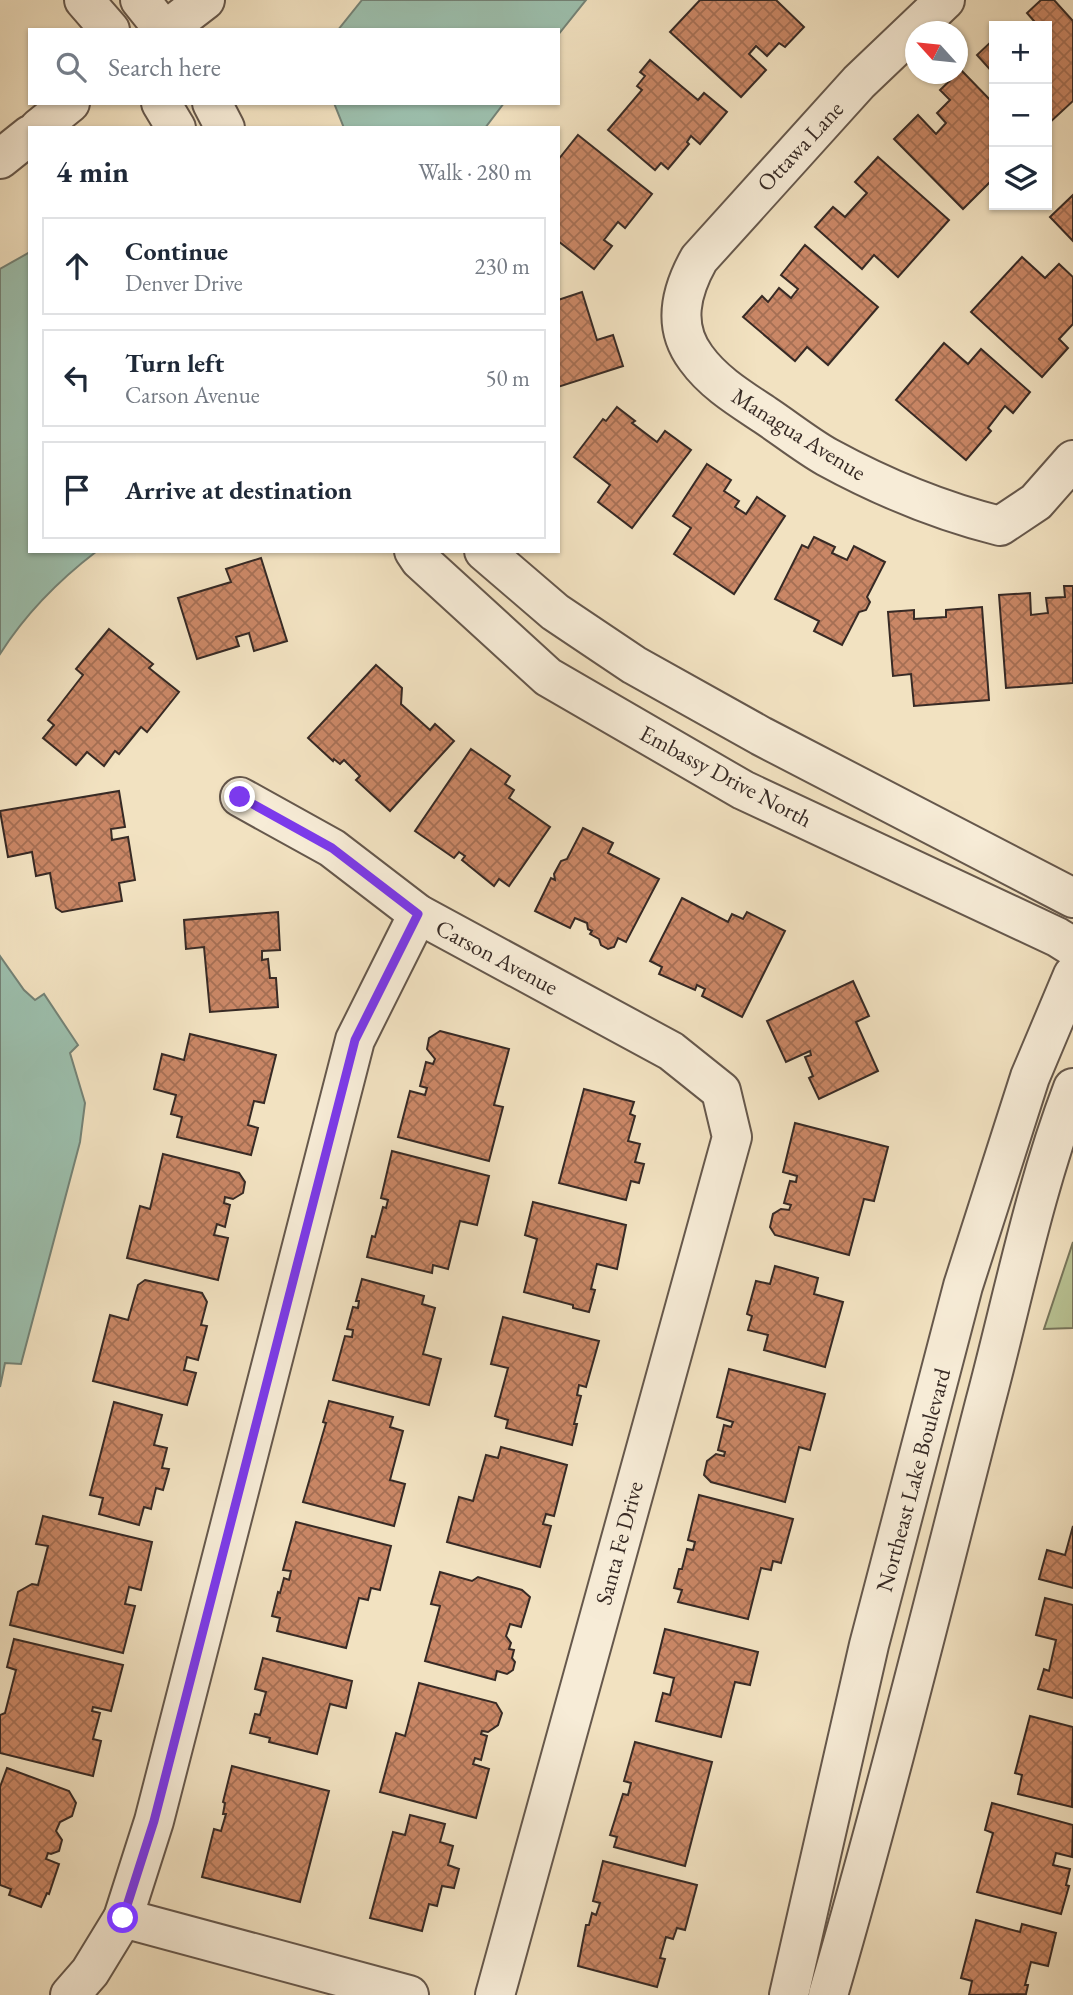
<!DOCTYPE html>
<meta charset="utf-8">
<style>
body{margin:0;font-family:"EB Garamond",serif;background:#f2f2f3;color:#1f2937}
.controls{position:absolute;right:21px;top:21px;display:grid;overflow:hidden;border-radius:0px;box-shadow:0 2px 5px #0004}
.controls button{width:63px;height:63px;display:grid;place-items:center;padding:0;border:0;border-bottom:2px solid #e0e1e3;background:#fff;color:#1f2937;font:35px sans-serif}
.compass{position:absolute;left:905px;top:21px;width:63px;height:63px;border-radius:50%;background:#fff;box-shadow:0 2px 5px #0004;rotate:297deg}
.stop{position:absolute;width:21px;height:21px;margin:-16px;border:5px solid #7c3aed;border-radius:50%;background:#fff}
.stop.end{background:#7c3aed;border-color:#fff;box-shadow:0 2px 7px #0008}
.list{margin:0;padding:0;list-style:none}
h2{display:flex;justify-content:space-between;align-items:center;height:91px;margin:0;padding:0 28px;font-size:30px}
h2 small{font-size:23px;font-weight:400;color:#747a83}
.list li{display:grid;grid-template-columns:46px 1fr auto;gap:21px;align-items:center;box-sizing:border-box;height:98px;margin:0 14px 14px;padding:0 14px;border:2px solid #e0e1e3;border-radius:0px}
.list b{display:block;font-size:26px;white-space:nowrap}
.list p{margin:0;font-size:23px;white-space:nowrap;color:#747a83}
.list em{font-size:23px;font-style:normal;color:#747a83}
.icon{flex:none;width:38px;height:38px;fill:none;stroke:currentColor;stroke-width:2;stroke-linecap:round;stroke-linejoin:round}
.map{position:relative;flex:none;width:1073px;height:1995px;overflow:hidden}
.search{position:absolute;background:#fff;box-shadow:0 2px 5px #0004;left:28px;top:28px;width:532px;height:77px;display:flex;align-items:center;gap:18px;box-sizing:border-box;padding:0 24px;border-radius:0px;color:#747a83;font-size:26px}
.panel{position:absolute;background:#fff;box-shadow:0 2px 5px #0004;left:28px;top:126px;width:532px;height:427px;border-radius:0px}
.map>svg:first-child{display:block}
</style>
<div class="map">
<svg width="1073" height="1995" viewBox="0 0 1073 1995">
<defs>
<pattern id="building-cross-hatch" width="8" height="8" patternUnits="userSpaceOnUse" patternTransform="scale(1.75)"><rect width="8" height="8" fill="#ca8766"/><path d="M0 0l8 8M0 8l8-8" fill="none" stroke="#a56f54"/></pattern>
</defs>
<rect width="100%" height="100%" fill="#f2e2c1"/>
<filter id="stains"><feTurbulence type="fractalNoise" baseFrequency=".00286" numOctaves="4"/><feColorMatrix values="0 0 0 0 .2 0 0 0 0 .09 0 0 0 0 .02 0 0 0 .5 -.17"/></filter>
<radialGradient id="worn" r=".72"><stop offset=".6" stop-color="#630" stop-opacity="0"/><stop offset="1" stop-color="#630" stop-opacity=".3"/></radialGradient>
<path fill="#b9c394" stroke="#78765c" stroke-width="2" d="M1073 1242V1328L1044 1329Z"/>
<g fill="#9cbfad" stroke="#748377" stroke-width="2">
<path d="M362 0H586L558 35V30H338Z"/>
<path d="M334 103H504L485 128H344Z"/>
<path d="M30 252V551H97C59 580 26 613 0 654V269Z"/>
<path d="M0 956 24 990 35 1000 44 994 78 1045 70 1053 85 1103 80 1142 21 1364 5 1363 0 1387Z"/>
</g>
<g fill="url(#building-cross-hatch)" stroke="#372a25" stroke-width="2">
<path d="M700 0H776L804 27 785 47 779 43 767 56 756 46 749 54 766 70 741 97 670 32Z"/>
<path d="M1041 0H1054L1073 21V101L1047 125V26H1029L1034 21 1027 13Z"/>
<path d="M994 39V74L977 55Z"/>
<path d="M650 60 698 100 704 93 727 112 700 144 691 136 687 142 689 144 668 169 661 163 655 170 608 130 642 90 637 86 645 76 640 72Z"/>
<path d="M961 70 994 104V178L963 209 894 139 918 115 936 134 946 123 937 113 950 100 940 90Z"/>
<path d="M578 135 652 194 625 228 618 222 604 240 612 246 594 269 558 241V160Z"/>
<path d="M878 157 949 220 898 277 874 255 862 269 815 227 833 207 845 217 867 193 855 182Z"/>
<path d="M1073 195V241L1050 217Z"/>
<path d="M805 245 878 307 828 365 807 347 795 361 743 317 762 296 768 302 779 288 791 298 798 289 781 275Z"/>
<path d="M1022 257 1045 278 1059 264 1073 277V324L1059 339 1068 348 1042 377 971 312Z"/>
<path d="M582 292 597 340 613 335 623 366 558 387V300Z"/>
<path d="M944 343 968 364 981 349 1030 392 1013 413 1005 406 988 428 991 431 966 460 896 400Z"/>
<path d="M617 407 635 421 632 423 657 442 665 431 691 450 632 528 598 502 610 485 574 457 603 419 606 421Z"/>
<path d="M707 464 731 480 724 491 739 501 735 507 746 514 757 497 785 516 734 594 674 554 691 528 673 516Z"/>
<path d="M814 537 835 547 832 553 847 560 854 546 885 562 867 597 870 602 866 610 859 612 842 645 814 631 819 621 775 599 802 545 808 548Z"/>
<path d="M261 558 287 641 254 651 249 633 236 637 239 646 197 659 178 598 231 582 226 569Z"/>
<path d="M1064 586H1073V683L1006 688 999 595 1030 593 1031 615 1048 613 1046 598 1065 597Z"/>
<path d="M982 607 989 700 914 706 911 674 893 676 888 612 914 610V619L946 617V610Z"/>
<path d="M109 629 153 664 149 668 179 692 147 732 141 727 119 754 115 751 104 766 87 752 76 765 43 738 54 725 48 720 83 675 76 669Z"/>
<path d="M376 665 402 688 401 704 430 730 435 724 454 741 390 811 356 780 360 776 344 760 340 764 334 759 333 761 308 738Z"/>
<path d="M471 749 510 776 505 784 514 790 509 798 550 827 509 886 499 879 494 886 462 860 465 856 459 852 454 858 415 831Z"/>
<path d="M119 791 125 827 111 829 112 840 128 837 135 880 119 883 122 901 62 912 56 908 50 873 36 876 32 852 8 857 0 811Z"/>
<path d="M583 828 613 843 608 853 659 879 626 942 618 938 614 947 608 949 601 945 599 939 590 934 592 931 588 929 587 923 575 918 570 928 535 911 551 878 555 880 554 874 561 861 567 859Z"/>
<path d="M682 898 728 922 732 914 743 919 747 912 785 931 742 1017 702 996 705 989 697 985 695 990 659 974 662 967 650 961Z"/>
<path d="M278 912 280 950 262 951V960L268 959 270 978H276L278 1007 210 1012 204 947 186 949 184 920Z"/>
<path d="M853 981 869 1016 856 1022 878 1071 819 1099 809 1078 813 1076 805 1057 811 1055 810 1051 786 1062 767 1021Z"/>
<path d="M440 1031 509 1049 494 1105 503 1107 489 1161 398 1137 410 1091 425 1095 427 1088 420 1086 426 1062 433 1064 435 1059 427 1049 429 1038Z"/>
<path d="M190 1034 276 1055 264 1103 254 1101 248 1125 258 1128 251 1155 177 1137 182 1117 171 1114 176 1095 154 1089 162 1054 184 1060Z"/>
<path d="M584 1089 634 1102 630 1114 635 1116 628 1141 640 1144 635 1162 644 1164 639 1183 631 1181 626 1200 559 1183Z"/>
<path d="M795 1123 888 1147 874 1201 864 1199 849 1255 775 1235 770 1227 773 1214 781 1209 789 1210 791 1205 784 1203 790 1181 796 1182 797 1176 783 1172Z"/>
<path d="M392 1151 489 1176 477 1225 460 1221 448 1269 433 1265 432 1273 367 1257 372 1236 375 1237 383 1207 386 1208 388 1200 381 1198Z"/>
<path d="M163 1154 239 1173 245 1182 243 1193 233 1199 225 1197 224 1203 230 1205 225 1227 217 1224 214 1235 228 1238 218 1280 127 1258 140 1206 150 1209Z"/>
<path d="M533 1202 626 1225 617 1269 597 1264 591 1289 595 1290 589 1312 573 1308V1305L524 1292 537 1239 525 1235Z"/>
<path d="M775 1266 818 1278 814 1294 843 1302 825 1367 764 1350 768 1335 748 1330 752 1316 747 1314 756 1281 770 1284Z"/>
<path d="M362 1279 424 1296 422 1304 435 1308 423 1354 441 1359 429 1405 333 1380 345 1336 352 1337 353 1330 347 1329 353 1307 358 1308 359 1301H356Z"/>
<path d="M145 1280 202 1293 207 1302 201 1325 207 1326 198 1360 187 1357 184 1370 196 1373 187 1405 93 1381 110 1315 128 1320 138 1285Z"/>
<path d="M503 1317 599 1341 586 1387 579 1385 577 1395 581 1396 574 1424H577L572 1445 506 1428 508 1420 495 1416 508 1368 491 1364Z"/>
<path d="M729 1369 825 1394 810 1450 799 1447 785 1502 711 1482 704 1475 707 1461 716 1454 724 1456 725 1452 718 1450 724 1425 731 1427 733 1422 717 1417Z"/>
<path d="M329 1401 393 1417 390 1427 403 1431 390 1480 405 1484 394 1526 303 1502 326 1423 323 1422Z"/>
<path d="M114 1402 162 1415 154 1445 167 1448 162 1468 169 1469 163 1490 156 1488 151 1509 144 1507 139 1525 99 1514 103 1498 90 1495Z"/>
<path d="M501 1447 567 1465 554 1516 546 1514 543 1524 551 1526 540 1567 447 1542 459 1497 473 1501 486 1455 498 1458Z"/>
<path d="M699 1495 793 1519 781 1563 773 1561 771 1570 761 1568 748 1619 678 1602 682 1590 674 1588 679 1569H682L687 1549 693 1550 695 1542 688 1540Z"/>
<path d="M43 1516 152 1542 141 1590 129 1587 125 1604 135 1606 123 1653 10 1625 18 1592 32 1584 38 1585 48 1546 36 1544Z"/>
<path d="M296 1522 391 1546 380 1590 371 1588 368 1600 359 1598 346 1648 277 1631 280 1618 272 1616 278 1592 280 1593 284 1578 289 1580 291 1571 283 1570Z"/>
<path d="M1073 1526V1588L1039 1579 1047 1550 1065 1555Z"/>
<path d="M440 1572 472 1581 478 1577 522 1590 530 1597 521 1627 510 1624 506 1636 511 1643 509 1649 514 1650 512 1658 515 1662 513 1670 507 1674 497 1671 495 1680 425 1661 440 1606 431 1604Z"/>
<path d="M1045 1598 1073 1605V1698L1038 1689 1044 1669 1049 1671 1056 1640 1036 1635Z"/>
<path d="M665 1629 758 1652 750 1685 735 1682 721 1737 656 1721 663 1693 670 1695 674 1678 654 1673Z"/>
<path d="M14 1639 123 1665 111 1711 93 1707 92 1711 100 1713 93 1739 101 1741 93 1776 0 1753V1715L5 1713 16 1670 7 1667Z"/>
<path d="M263 1658 352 1681 346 1708 330 1704 317 1754 269 1742 270 1738 250 1733 255 1714 260 1715 266 1692 255 1689Z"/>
<path d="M419 1683 496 1703 502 1713 498 1725 488 1732 482 1731 481 1734 487 1736 481 1760 475 1758 473 1764 489 1769 476 1818 380 1792 396 1733 405 1736Z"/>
<path d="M1030 1716 1073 1727 1072 1807 1018 1794 1022 1775 1015 1773Z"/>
<path d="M635 1742 712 1762 685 1866 614 1847 617 1837 610 1835 623 1794 628 1795 631 1783 624 1781Z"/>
<path d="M232 1766 329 1791 300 1902 202 1877 214 1829 221 1831 226 1814H223L225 1803 223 1802Z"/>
<path d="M7 1768 69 1791 76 1803 72 1816 60 1822 56 1831 62 1840 59 1851 51 1854 48 1853 46 1859 59 1864 49 1894 47 1893 41 1907 9 1895 11 1889 0 1885V1787Z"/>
<path d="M992 1803 1073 1825 1072 1857 1056 1853 1053 1865 1070 1869 1066 1885 1069 1886 1061 1914 977 1892 993 1833 985 1830Z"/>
<path d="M410 1815 445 1824 440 1842 453 1846 448 1865 459 1869 454 1888 442 1886 437 1906 429 1904 422 1931 370 1918 393 1832 405 1835Z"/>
<path d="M603 1861 697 1885 685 1930 677 1928 673 1939 666 1937 660 1958 665 1959 657 1987 578 1966 586 1925H589L592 1913 596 1915 600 1903 593 1901Z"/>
<path d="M976 1920 1020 1932 1022 1924 1056 1933 1048 1966 1031 1962 1025 1985H1028L1026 1994 969 1995 972 1981 961 1978Z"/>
</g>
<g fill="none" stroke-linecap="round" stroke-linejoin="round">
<defs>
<g id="minor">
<path d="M84 0 110 30"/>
<path d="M140 0 164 30"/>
<path d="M945 0 859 82 699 259C681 291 672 326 696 358 714 383 741 399 765 415 786 429 806 445 827 457 882 487 940 511 1000 526L1036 502 1073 460"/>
<path d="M166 30 205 0"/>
<path d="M161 103 176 128"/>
<path d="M212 103 225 128"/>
<path d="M39 128 70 103"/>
<path d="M0 159 30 135"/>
<path d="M414 551 420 560 548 677 743 790 1057 937 1073 947"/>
<path d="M484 551 555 612 634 665 761 736 1073 898"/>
<path d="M240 797 332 848 418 914 671 1051 721 1091 732 1137 495 1995"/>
<path d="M123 1918 409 1995"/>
<path d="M70 1995 90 1972 123 1918 154 1821 355 1040 418 914"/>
<path d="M789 1995 869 1645 963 1286 1030 1077 1073 975"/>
<path d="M828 1995C885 1799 934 1601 985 1403 1013 1298 1034 1190 1073 1088"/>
</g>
</defs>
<use href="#minor" stroke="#66584c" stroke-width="42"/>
<use href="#minor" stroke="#f7ecd7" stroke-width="38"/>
</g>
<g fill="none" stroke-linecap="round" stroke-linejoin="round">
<path stroke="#7c3aed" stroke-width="9" d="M123 1918 154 1821 355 1040 418 914 332 848 240 797"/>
</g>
<g text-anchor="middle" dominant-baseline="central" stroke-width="6" stroke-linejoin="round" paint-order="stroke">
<g font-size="23" fill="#372a25" stroke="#f7ecd7">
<text transform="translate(800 146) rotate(-47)">Ottawa Lane</text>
<text transform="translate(799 434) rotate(32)">Managua Avenue</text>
<text transform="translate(726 776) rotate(28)">Embassy Drive North</text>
<text transform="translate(497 957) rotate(28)">Carson Avenue</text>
<text transform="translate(913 1480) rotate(-75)">Northeast Lake Boulevard</text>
<text transform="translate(619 1543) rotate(-75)">Santa Fe Drive</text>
</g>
</g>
<rect width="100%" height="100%" filter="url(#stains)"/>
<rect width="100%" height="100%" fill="url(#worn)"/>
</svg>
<div class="controls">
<button>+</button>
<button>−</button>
<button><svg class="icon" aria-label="layers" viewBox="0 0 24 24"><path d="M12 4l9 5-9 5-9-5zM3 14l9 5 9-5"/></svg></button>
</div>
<svg class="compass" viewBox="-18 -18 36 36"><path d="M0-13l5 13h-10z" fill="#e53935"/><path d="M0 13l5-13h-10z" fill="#747a83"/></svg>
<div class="stop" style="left:123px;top:1918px"></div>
<div class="stop end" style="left:240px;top:797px"></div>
<div class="search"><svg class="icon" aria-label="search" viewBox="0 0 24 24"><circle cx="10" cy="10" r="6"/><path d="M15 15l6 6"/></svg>Search here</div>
<section class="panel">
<h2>4 min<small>Walk · 280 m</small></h2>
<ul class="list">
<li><svg class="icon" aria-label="ahead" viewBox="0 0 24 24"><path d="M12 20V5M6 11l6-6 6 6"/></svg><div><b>Continue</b><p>Denver Drive</p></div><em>230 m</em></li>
<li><svg class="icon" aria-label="left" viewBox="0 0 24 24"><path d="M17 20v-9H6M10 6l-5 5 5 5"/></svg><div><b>Turn left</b><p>Carson Avenue</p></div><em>50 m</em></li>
<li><svg class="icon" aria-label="arrive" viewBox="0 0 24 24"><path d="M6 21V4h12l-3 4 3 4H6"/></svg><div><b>Arrive at destination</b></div></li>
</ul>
</section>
</div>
